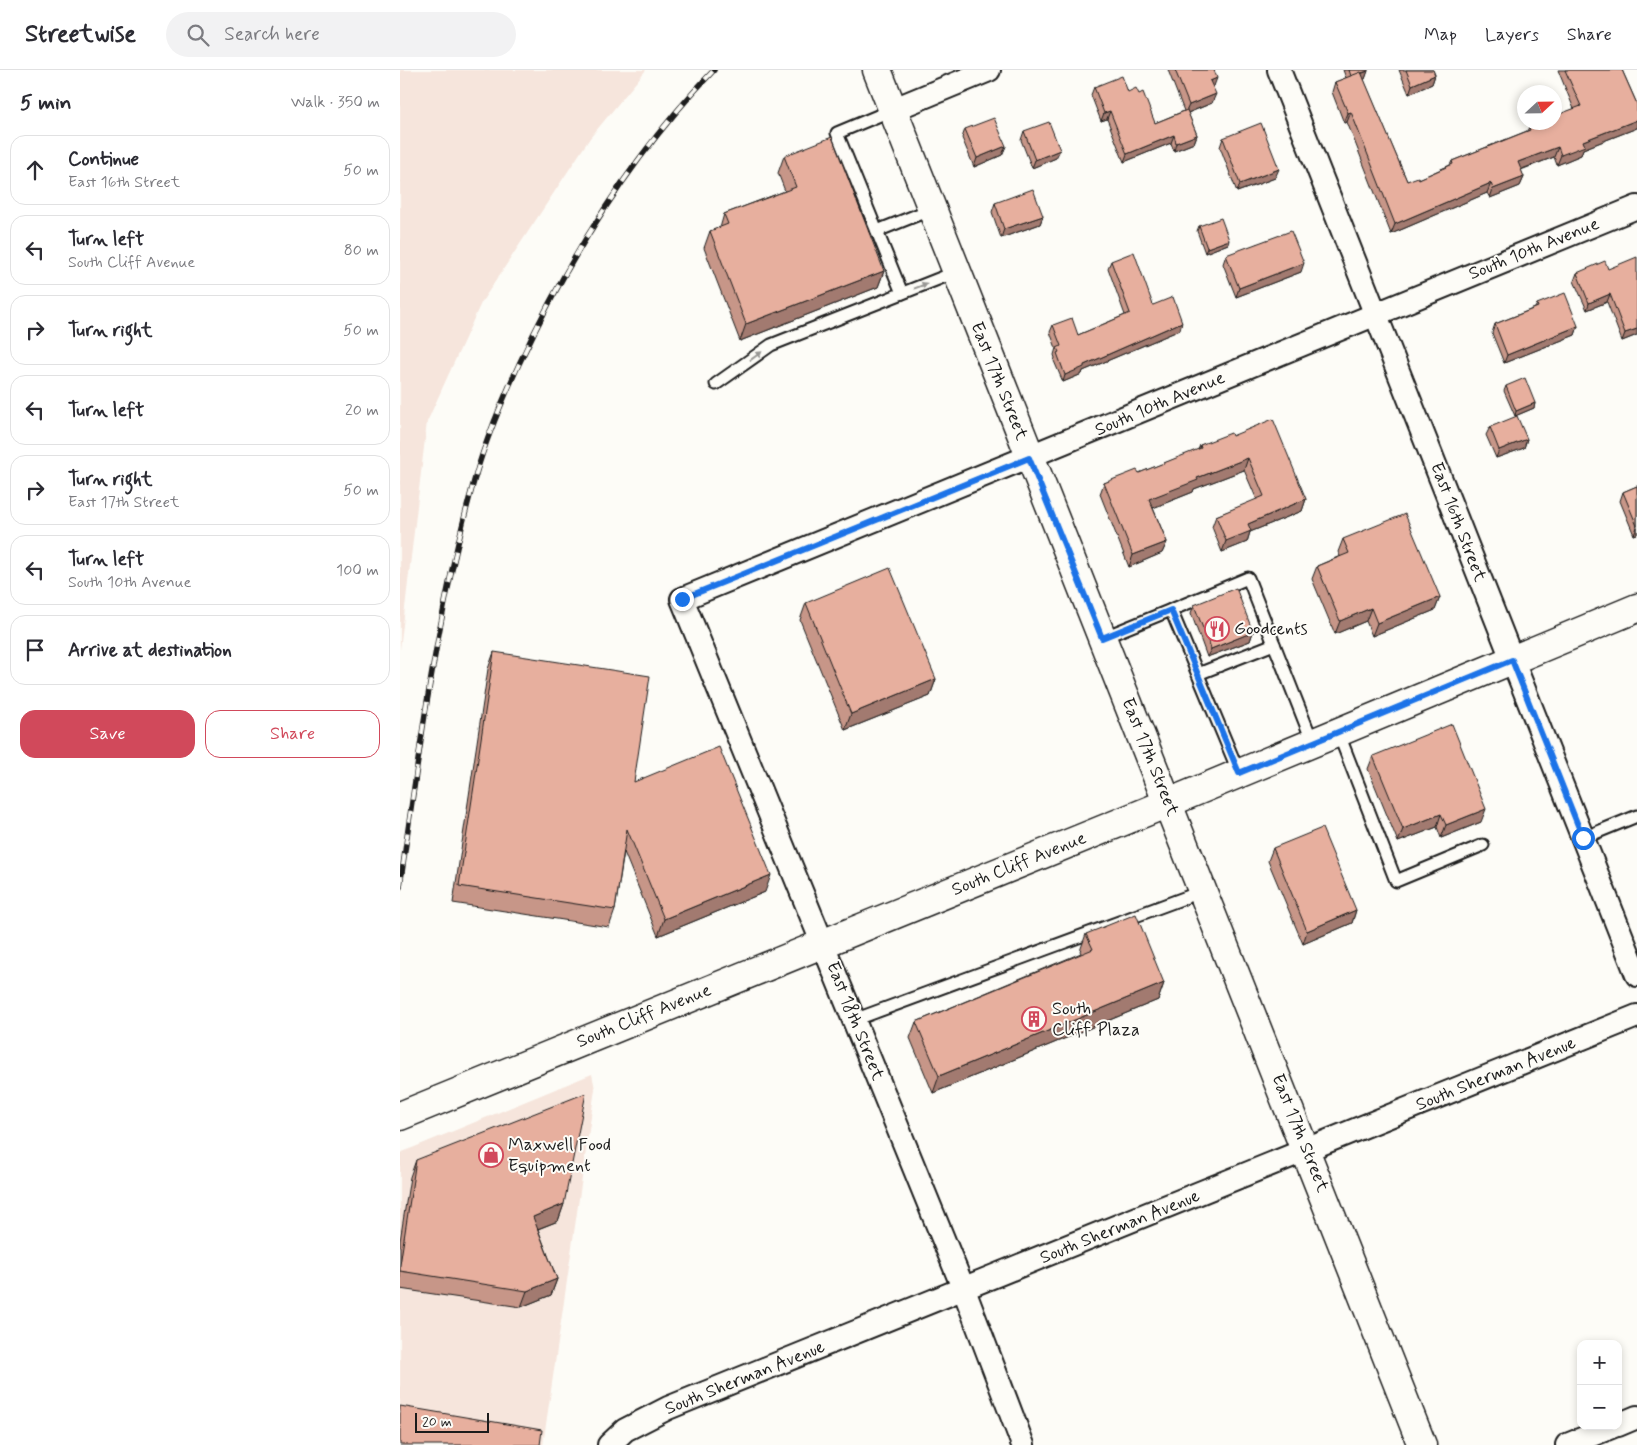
<!DOCTYPE html>
<meta charset="utf-8">
<style>
body{margin:0;font-family:Mynerve,sans-serif;background:#f2f2f3;color:#2b2b33}
.controls{position:absolute;right:15px;bottom:15px;display:grid;overflow:hidden;border-radius:10px;box-shadow:0 2px 8px #0003}
.controls button{width:45px;height:45px;display:grid;place-items:center;padding:0;border:0;border-bottom:1px solid #e1e1e2;background:#fff;color:#2b2b33;font:25px sans-serif}
.compass{position:absolute;left:1117px;top:15px;width:45px;height:45px;border-radius:50%;background:#fff;box-shadow:0 2px 8px #0003;rotate:68deg}
.scale{position:absolute;left:15px;bottom:12px;width:74px;box-sizing:border-box;padding-left:5px;border:2px solid #1c1c1c;border-top:0;font-size:14px;line-height:18px;white-space:nowrap;color:#1c1c1c;-webkit-text-stroke:4px #fdfcf7;paint-order:stroke}
.stop{position:absolute;width:15px;height:15px;margin:-11px;border:4px solid #1a73e8;border-radius:50%;background:#fff}
.stop.end{background:#1a73e8;border-color:#fff;box-shadow:0 1px 5px #0008}
.list{margin:0;padding:0;list-style:none}
h2{display:flex;justify-content:space-between;align-items:center;height:65px;margin:0;padding:0 20px;font-size:21px}
h2 small{font-size:16px;font-weight:400;color:#7c7c81}
.list li{display:grid;grid-template-columns:32px 1fr auto;gap:15px;align-items:center;box-sizing:border-box;height:70px;margin:0 10px 10px;padding:0 10px;border:1px solid #e1e1e2;border-radius:15px}
.list b{display:block;font-size:19px;white-space:nowrap}
.list p{margin:0;font-size:16px;white-space:nowrap;color:#7c7c81}
.list em{font-size:16px;font-style:normal;color:#7c7c81}
.actions{display:flex;gap:10px;padding:15px 20px}
.actions a{flex:1;padding:11px 0;border:1px solid #d1495b;border-radius:15px;text-align:center;font-size:18px;color:#d1495b}
.actions .main{background:#d1495b;color:#fff}
.icon{flex:none;width:28px;height:28px;fill:none;stroke:currentColor;stroke-width:2;stroke-linecap:round;stroke-linejoin:round}
.map{position:relative;flex:none;width:1237px;height:1375px;overflow:hidden}
header{display:flex;align-items:center;gap:30px;box-sizing:border-box;height:70px;padding:0 25px;background:#fff;border-bottom:1px solid #e1e1e2}
header strong{font-size:24px}
nav{display:flex;gap:28px;margin-inline-start:auto;font-size:18px}
.search{width:350px;height:45px;background:#f2f2f3;display:flex;align-items:center;gap:12px;box-sizing:border-box;padding:0 18px;border-radius:28px;color:#7c7c81;font-size:19px}
main{display:flex}
aside{flex:1;background:#fff}
.map>svg:first-child{display:block}
</style>
<header>
<strong>Streetwise</strong>
<div class="search"><svg class="icon" aria-label="search" viewBox="0 0 24 24"><circle cx="10" cy="10" r="6"/><path d="M15 15l6 6"/></svg>Search here</div>
<nav><a>Map</a><a>Layers</a><a>Share</a></nav>
</header>
<main>
<aside>
<h2>5 min<small>Walk · 350 m</small></h2>
<ul class="list">
<li><svg class="icon" aria-label="ahead" viewBox="0 0 24 24"><path d="M12 20V5M6 11l6-6 6 6"/></svg><div><b>Continue</b><p>East 16th Street</p></div><em>50 m</em></li>
<li><svg class="icon" aria-label="left" viewBox="0 0 24 24"><path d="M17 20v-9H6M10 6l-5 5 5 5"/></svg><div><b>Turn left</b><p>South Cliff Avenue</p></div><em>80 m</em></li>
<li><svg class="icon" aria-label="right" viewBox="0 0 24 24"><path d="M7 20v-9h11M14 6l5 5-5 5"/></svg><div><b>Turn right</b></div><em>50 m</em></li>
<li><svg class="icon" aria-label="left" viewBox="0 0 24 24"><path d="M17 20v-9H6M10 6l-5 5 5 5"/></svg><div><b>Turn left</b></div><em>20 m</em></li>
<li><svg class="icon" aria-label="right" viewBox="0 0 24 24"><path d="M7 20v-9h11M14 6l5 5-5 5"/></svg><div><b>Turn right</b><p>East 17th Street</p></div><em>50 m</em></li>
<li><svg class="icon" aria-label="left" viewBox="0 0 24 24"><path d="M17 20v-9H6M10 6l-5 5 5 5"/></svg><div><b>Turn left</b><p>South 10th Avenue</p></div><em>100 m</em></li>
<li><svg class="icon" aria-label="arrive" viewBox="0 0 24 24"><path d="M6 21V4h12l-3 4 3 4H6"/></svg><div><b>Arrive at destination</b></div></li>
</ul>
<div class="actions"><a class="main">Save</a><a>Share</a></div>
</aside>
<div class="map">
<svg width="1237" height="1375" viewBox="0 0 1237 1375">
<rect width="100%" height="100%" fill="#fdfcf7"/>
<filter id="ink" filterUnits="userSpaceOnUse"><feTurbulence type="fractalNoise" baseFrequency=".02" numOctaves="2"/><feDisplacementMap in="SourceGraphic" scale="10" xChannelSelector="R" yChannelSelector="G"/><feConvolveMatrix kernelMatrix="1 2 1 2 8 2 1 2 1" color-interpolation-filters="sRGB"/></filter>
<g filter="url(#ink)">
<g fill="#f6e5dc">
<path d="M0 0H246L190 68 81 233 27 352 0 580Z"/>
<path d="M192 1004 195 1019 143 1375H0V1083Z"/>
</g>
<g fill="none" stroke-linecap="round" stroke-linejoin="round">
<defs>
<g id="lane">
<path d="M492 40 437 63 502 223"/>
<path d="M477 161 532 139"/>
<path d="M316 314 371 275 556 202"/>
<path d="M771 540 848 508 913 673"/>
<path d="M702 568 771 540 839 703"/>
<path d="M798 604 874 574"/>
<path d="M938 662 996 811 1083 775"/>
<path d="M1183 768 1237 746"/>
<path d="M454 950 803 821"/>
</g>
<g id="street">
<path d="M879 0 1237 905"/>
<path d="M492 40 589 0"/>
<path d="M1218 1355 1237 1347"/>
<path d="M209 1375 225 1360 268 1338 1237 946"/>
<path d="M623 1375 564 1220 282 529 1237 137"/>
<path d="M1167 1375 1214 1356"/>
</g>
<g id="secondary">
<path d="M477 0 1022 1375"/>
<path d="M0 1046 768 733 1237 538"/>
</g>
</defs>
<use href="#lane" stroke="#1c1c1c" stroke-width="15"/>
<use href="#street" stroke="#1c1c1c" stroke-width="26"/>
<use href="#secondary" stroke="#1c1c1c" stroke-width="31"/>
<use href="#lane" stroke="#fdfcf7" stroke-width="11"/>
<use href="#street" stroke="#fdfcf7" stroke-width="22"/>
<use href="#secondary" stroke="#fdfcf7" stroke-width="28"/>
<defs>
<path id="rail" d="M0 817C19 680 37 543 74 411 85 371 102 332 119 294 169 187 232 85 314 0"/>
</defs>
<use href="#rail" stroke="#1c1c1c" stroke-width="5.5"/>
<use href="#rail" stroke="#fdfcf7" stroke-width="4" stroke-dasharray="11" stroke-linecap="butt"/>
</g>
<g fill="#c79688" stroke="#1c1c1c">
<path d="M768 0H814V16L813 17 812 33 788 43 797 65 794 73 774 81 771 73 724 92 707 49 701 51 691 25 694 17 739 24 755 53 784 41Z"/>
<path d="M943 0H968L965 9 964 10 1007 111 1019 109 1050 95 1052 91 1127 61 1129 57 1174 39 1158 0H1222L1237 34V58L1183 79 1181 85 1157 95 1154 87 1121 100 1124 107 1120 116 1090 128 1087 123 991 164 947 52 944 53 932 22 935 12 946 8Z"/>
<path d="M999 0H1033L1035 5 1032 14 1009 24Z"/>
<path d="M565 59 606 76 602 85 574 97 562 68Z"/>
<path d="M624 61 656 88 632 98 621 70Z"/>
<path d="M823 68 875 108 837 122 820 77Z"/>
<path d="M384 86 484 201 478 217 340 271 304 178 310 161 320 158 324 144 385 121 378 103Z"/>
<path d="M595 133 643 146 640 154 601 168 592 142Z"/>
<path d="M799 156 828 174 805 183 797 161Z"/>
<path d="M826 185 901 202 836 227 823 194Z"/>
<path d="M711 191 753 235 780 260 683 301 682 304 663 312 654 291 655 288 654 285 656 278 650 262 653 255 678 265 725 245 708 198Z"/>
<path d="M1208 199 1237 265 1222 271 1207 232 1187 240 1174 211 1177 203Z"/>
<path d="M1137 234 1178 256 1175 265 1104 293 1092 263 1095 254 1135 238Z"/>
<path d="M1106 316 1135 333 1134 338 1115 346 1104 321Z"/>
<path d="M1090 357 1127 369 1124 378 1096 388 1086 365Z"/>
<path d="M832 366 906 429 902 441 850 462 847 472 822 482 812 457 816 446 857 430 844 400 794 419 793 422 753 438 767 472 762 483 729 497 700 424 704 413 739 403 798 380 800 375Z"/>
<path d="M1237 416V464L1234 465 1220 431 1223 422Z"/>
<path d="M943 469 1040 527 1035 540 972 566 966 551 935 564 912 509 917 496 940 486 938 482Z"/>
<path d="M406 533 536 609 530 626 445 660 400 550Z"/>
<path d="M794 535 853 562 850 571 807 587 791 543Z"/>
<path d="M94 582 234 712 365 822 258 866 224 782 215 840 209 857 53 833 88 599Z"/>
<path d="M973 686 1081 752 1041 768 1037 757 998 772 968 699Z"/>
<path d="M873 778 956 840 952 853 903 874 868 791Z"/>
<path d="M686 864 764 913 758 930 533 1023 510 968 516 952 681 883 680 881Z"/>
<path d="M16 1090 164 1134 158 1151 138 1159 157 1209 151 1225 121 1237 0 1219V1171L10 1107Z"/>
</g>
<g fill="#a27a6f" stroke="#1c1c1c">
<path d="M968 1 965 9 949 15 952 7Z"/>
<path d="M1035 5 1032 14 1009 24 1012 15Z"/>
<path d="M817 8 814 16 807 19 810 11Z"/>
<path d="M816 24 812 33 785 44 789 35Z"/>
<path d="M710 41 707 49 701 51 704 43Z"/>
<path d="M951 42 947 52 944 53 948 43Z"/>
<path d="M1237 50V58L1183 79 1181 85 1157 95 1161 85 1183 71Z"/>
<path d="M774 65 771 73 724 92 727 84Z"/>
<path d="M797 65 794 73 774 81 776 73Z"/>
<path d="M606 76 602 85 574 97 577 88Z"/>
<path d="M1158 77 1154 87 1114 102 1118 92Z"/>
<path d="M660 80 656 88 632 98 635 90Z"/>
<path d="M879 99 875 108 837 122 840 114Z"/>
<path d="M1124 107 1120 116 1090 128 1093 119Z"/>
<path d="M1091 113 1087 123 991 164 995 154Z"/>
<path d="M643 146 640 154 601 168 604 159Z"/>
<path d="M829 170 828 174 805 183 807 178Z"/>
<path d="M904 193 901 202 836 227 839 218Z"/>
<path d="M484 201 478 217 340 271 346 254Z"/>
<path d="M1210 224 1207 232 1187 240 1189 233Z"/>
<path d="M782 252 780 260 683 301 682 304 663 312 665 305 684 295Z"/>
<path d="M1178 256 1175 265 1104 293 1107 285Z"/>
<path d="M1237 259V265L1222 271 1225 263Z"/>
<path d="M1135 333 1134 338 1115 346 1116 341Z"/>
<path d="M1127 369 1124 378 1096 388 1099 380Z"/>
<path d="M848 388 844 400 794 419 793 422 745 441 749 429 797 408Z"/>
<path d="M906 429 902 441 850 462 847 472 822 482 826 471 848 454Z"/>
<path d="M1237 457V464L1234 465Z"/>
<path d="M767 472 762 483 729 497 733 485Z"/>
<path d="M1040 527 1035 540 972 566 977 553Z"/>
<path d="M971 538 966 551 935 564 940 551Z"/>
<path d="M853 562 850 571 807 587 811 579Z"/>
<path d="M536 609 530 626 445 660 451 644Z"/>
<path d="M1086 739 1081 752 1041 768 1046 755Z"/>
<path d="M1041 744 1037 757 998 772 1003 759Z"/>
<path d="M371 805 365 822 258 866 264 849Z"/>
<path d="M956 840 952 853 903 874 907 861Z"/>
<path d="M764 913 758 930 533 1023 539 1006Z"/>
<path d="M164 1134 158 1151 127 1163 133 1147Z"/>
<path d="M157 1209 151 1225 121 1237 127 1221Z"/>
</g>
<g fill="#e7af9e" stroke="#1c1c1c">
<path d="M775 0H814L817 8 810 11 816 24 789 35Z"/>
<path d="M949 0H968V1L951 6Z"/>
<path d="M1006 0H1033L1035 5 1012 15Z"/>
<path d="M1165 0H1222L1237 34V50L1183 71 1185 76 1161 85 1158 77 1118 92 1124 107 1093 119 1091 113 995 154 951 42 948 43 935 12 961 2 1007 111 1018 107 1019 109 1053 94 1052 91 1130 60 1129 57 1139 52H1154V46L1181 36Z"/>
<path d="M722 6 728 22 736 18 739 24 743 22 755 53 787 40 797 65 776 73 774 65 727 84 710 41 704 43 694 17Z"/>
<path d="M594 48 606 76 577 88 565 59Z"/>
<path d="M649 52 660 80 635 90 624 61Z"/>
<path d="M861 53 879 99 840 114 823 68Z"/>
<path d="M432 67 484 201 346 254 310 161 328 154 324 144 396 117 384 86Z"/>
<path d="M633 119 643 146 604 159 595 133Z"/>
<path d="M821 148 829 170 807 178 799 156Z"/>
<path d="M891 161 904 193 839 218 826 185Z"/>
<path d="M734 182 753 235 773 227 782 252 684 295V297L665 305 657 283 659 282 657 278 661 276 653 255 672 248 678 265 730 243 711 191Z"/>
<path d="M1237 187V259L1225 263 1210 224 1189 233 1177 203 1205 191 1208 199Z"/>
<path d="M1165 223 1178 256 1107 285 1095 254 1138 237 1137 234Z"/>
<path d="M1125 308 1135 333 1116 341 1106 316Z"/>
<path d="M1117 346 1127 369 1099 380 1090 357Z"/>
<path d="M873 349 906 429 848 454 851 461 826 471 816 446 864 426 848 388 797 408 798 410 749 429 767 472 733 485 704 413 737 400 739 403 801 378 800 375 831 363 832 366Z"/>
<path d="M1237 416V456L1223 422Z"/>
<path d="M1005 444 1040 527 977 553 971 538 940 551 917 496 949 483 943 469Z"/>
<path d="M490 498 536 609 451 644 406 533Z"/>
<path d="M836 518 853 562 811 579 794 535Z"/>
<path d="M94 582 250 606 234 712 319 677 371 805 264 849 227 759 215 840 59 816Z"/>
<path d="M1052 654 1086 739 1046 755 1041 744 1003 759 973 686Z"/>
<path d="M922 758 956 840 907 861 873 778Z"/>
<path d="M736 844 764 913 539 1006 516 952 693 879 686 864Z"/>
<path d="M186 1023 164 1134 133 1147 157 1209 127 1221 0 1201V1195L16 1090Z"/>
<path d="M0 1336 142 1360 140 1375H0Z"/>
</g>
<defs><path id="oneway-solid" d="M-6-.8H1V-3.2L6.5 0L1 3.2V.8H-6Z" transform="scale(1.25)"/></defs>
<g fill="#989794">
<use href="#oneway-solid" transform="translate(521 216) rotate(-21)"/>
<use href="#oneway-solid" transform="translate(356 286) rotate(-36)"/>
</g>
</g>
<g fill="none" stroke-linecap="round" stroke-linejoin="round" filter="url(#ink)">
<path stroke="#1a73e8" stroke-width="6" d="M282 529 629 388 702 568 771 540 839 703 1112 590 1183 768"/>
</g>
<defs>
<symbol id="restaurant-ring" viewBox="-11 -11 22 22"><circle r="9.5" fill="#fdfcf7" stroke="#d1495b" stroke-width="1.5"/><path d="M-5-6h1v4h1v-4h1v4h1v-4h1v5L-1.5 .5V6h-2V.5L-5-1ZM5-6V6H3V1.5H1.5Q1.5-4 5-6Z" fill="#d1495b"/></symbol>
<symbol id="building-ring" viewBox="-11 -11 22 22"><circle r="9.5" fill="#fdfcf7" stroke="#d1495b" stroke-width="1.5"/><path d="M-4-6H4V6H1V3H-1V6H-4ZM-2.5-4.3h1.7v1.8h-1.7ZM.8-4.3h1.7v1.8H.8ZM-2.5-1h1.7V.8h-1.7ZM.8-1h1.7V.8H.8Z" fill="#d1495b"/></symbol>
<symbol id="shop-ring" viewBox="-11 -11 22 22"><circle r="9.5" fill="#fdfcf7" stroke="#d1495b" stroke-width="1.5"/><path d="M-5-2.5h2.3a2.7 3.5 0 0 1 5.4 0H5L5.5 6h-11ZM-1.5-2.5h3a1.5 2.3 0 0 0-3 0Z" fill="#d1495b"/></symbol>
</defs>
<g fill-rule="evenodd">
<use href="#restaurant-ring" x="803" y="545" width="28" height="28"/>
<use href="#building-ring" x="620" y="935" width="28" height="28"/>
<use href="#shop-ring" x="77" y="1071" width="28" height="28"/>
</g>
<g text-anchor="middle" dominant-baseline="central" stroke-width="4" stroke-linejoin="round" paint-order="stroke">
<g font-size="18" fill="#1c1c1c" stroke="#fdfcf7">
<text transform="translate(1134 179) rotate(-22)">South 10th Avenue</text>
<text transform="translate(599 311) rotate(68)">East 17th Street</text>
<text transform="translate(760 334) rotate(-23)">South 10th Avenue</text>
<text transform="translate(1058 452) rotate(69)">East 16th Street</text>
<text transform="translate(750 687) rotate(68)">East 17th Street</text>
<text transform="translate(619 794) rotate(-22)">South Cliff Avenue</text>
<text transform="translate(244 946) rotate(-22)">South Cliff Avenue</text>
<text transform="translate(455 951) rotate(68)">East 18th Street</text>
<text transform="translate(1096 1004) rotate(-22)">South Sherman Avenue</text>
<text transform="translate(900 1063) rotate(68)">East 17th Street</text>
<text transform="translate(720 1157) rotate(-22)">South Sherman Avenue</text>
<text transform="translate(345 1308) rotate(-22)">South Sherman Avenue</text>
</g>
<g font-size="18" fill="#1c1c1c" stroke="#fdfcf7" text-anchor="start">
<text x="834" y="559">Goodcents</text>
<text x="652" y="939">South<tspan x="652" dy="21">Cliff Plaza</tspan></text>
<text x="108" y="1075">Maxwell Food<tspan x="108" dy="21">Equipment</tspan></text>
</g>
</g>
</svg>
<div class="controls">
<button>+</button>
<button>−</button>
</div>
<svg class="compass" viewBox="-18 -18 36 36"><path d="M0-13l5 13h-10z" fill="#e53935"/><path d="M0 13l5-13h-10z" fill="#7c7c81"/></svg>
<div class="scale">20 m</div>
<div class="stop" style="left:1183px;top:768px"></div>
<div class="stop end" style="left:282px;top:529px"></div>
</div>
</main>
